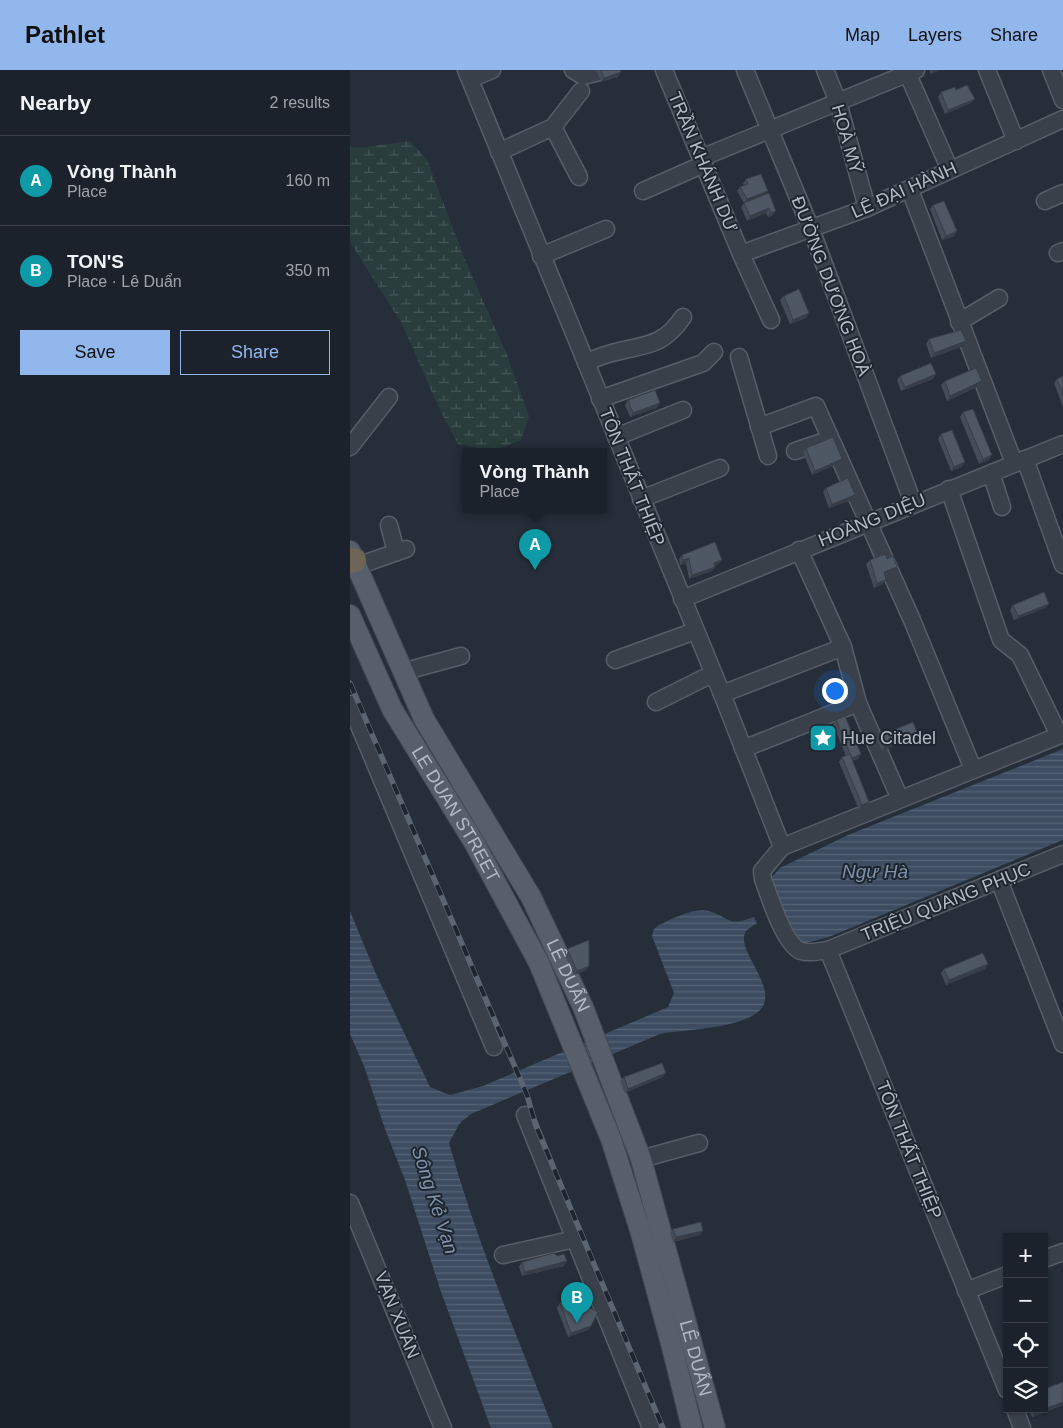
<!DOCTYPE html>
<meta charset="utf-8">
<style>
body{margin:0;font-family:Arial,sans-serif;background:#292f37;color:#f1f3f6}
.controls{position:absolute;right:15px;bottom:15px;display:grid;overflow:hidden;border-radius:0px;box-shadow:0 1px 4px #0004}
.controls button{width:45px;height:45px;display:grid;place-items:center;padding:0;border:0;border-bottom:1px solid #3a3f47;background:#1c222b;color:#f1f3f6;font:25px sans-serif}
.you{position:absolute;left:484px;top:620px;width:18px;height:18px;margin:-12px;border:4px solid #fff;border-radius:50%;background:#1a73e8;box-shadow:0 0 0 8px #1a73e833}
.badge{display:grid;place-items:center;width:32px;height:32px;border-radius:50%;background:#92b7ed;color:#fff;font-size:16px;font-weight:700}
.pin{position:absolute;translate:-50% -41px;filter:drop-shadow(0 1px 2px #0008)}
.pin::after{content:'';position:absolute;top:26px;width:18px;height:15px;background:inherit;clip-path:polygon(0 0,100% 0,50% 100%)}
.popup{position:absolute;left:112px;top:378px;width:145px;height:65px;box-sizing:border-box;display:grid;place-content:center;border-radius:0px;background:#1c222b;filter:drop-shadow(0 1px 4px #0005);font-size:16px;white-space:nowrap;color:#a0a4a9}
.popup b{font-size:19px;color:#f1f3f6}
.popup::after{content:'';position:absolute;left:50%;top:100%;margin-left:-10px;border:10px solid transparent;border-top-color:#1c222b}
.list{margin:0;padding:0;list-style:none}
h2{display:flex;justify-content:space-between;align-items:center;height:65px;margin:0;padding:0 20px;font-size:21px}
h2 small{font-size:16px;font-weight:400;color:#a0a4a9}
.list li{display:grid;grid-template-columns:32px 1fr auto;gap:15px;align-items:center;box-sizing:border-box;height:90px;padding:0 20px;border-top:1px solid #3a3f47}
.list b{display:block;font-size:19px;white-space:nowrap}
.list p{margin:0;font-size:16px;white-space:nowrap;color:#a0a4a9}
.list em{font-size:16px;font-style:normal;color:#a0a4a9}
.actions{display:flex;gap:10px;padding:15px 20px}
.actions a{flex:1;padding:11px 0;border:1px solid #92b7ed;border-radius:0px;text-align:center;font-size:18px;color:#92b7ed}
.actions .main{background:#92b7ed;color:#111}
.icon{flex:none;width:28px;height:28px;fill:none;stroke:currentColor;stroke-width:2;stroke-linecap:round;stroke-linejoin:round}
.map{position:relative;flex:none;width:713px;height:1358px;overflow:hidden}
header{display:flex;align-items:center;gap:30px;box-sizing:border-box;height:70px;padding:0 25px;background:#92b7ed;color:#111}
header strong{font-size:24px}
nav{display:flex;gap:28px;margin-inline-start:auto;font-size:18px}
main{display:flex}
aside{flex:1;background:#1c222b}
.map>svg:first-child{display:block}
</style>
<header>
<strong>Pathlet</strong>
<nav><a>Map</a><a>Layers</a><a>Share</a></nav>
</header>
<main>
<aside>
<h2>Nearby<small>2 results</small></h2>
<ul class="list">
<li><span class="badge" style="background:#0f9aa8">A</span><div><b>Vòng Thành</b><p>Place</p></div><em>160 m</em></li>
<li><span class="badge" style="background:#0f9aa8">B</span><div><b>TON'S</b><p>Place · Lê Duẩn</p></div><em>350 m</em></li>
</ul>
<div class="actions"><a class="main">Save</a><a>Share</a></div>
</aside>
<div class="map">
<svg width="713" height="1358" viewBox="0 0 713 1358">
<defs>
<pattern id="wetland-marsh" width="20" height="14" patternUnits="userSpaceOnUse" patternTransform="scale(1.25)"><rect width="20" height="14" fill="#2a3d3d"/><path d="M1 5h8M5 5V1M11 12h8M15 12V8" fill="none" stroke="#465758"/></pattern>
<pattern id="water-rules" width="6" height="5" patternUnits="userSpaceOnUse" patternTransform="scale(1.25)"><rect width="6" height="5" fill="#3d4c61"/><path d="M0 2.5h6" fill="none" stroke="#576476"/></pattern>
</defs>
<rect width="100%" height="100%" fill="#252e39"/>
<path fill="url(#wetland-marsh)" d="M60 71 77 90 115 190 157 285 179 346 171 370 143 381 108 374 89 338 51 252 0 172V77H15Z"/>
<g fill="url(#water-rules)">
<path d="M713 679V770L479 867 452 874 443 868 422 815V807L430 798 498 765Z"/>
<path d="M0 841 26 904 80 1017 100 1025 133 1016 318 937 324 923 302 866 304 859 309 855C322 849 344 837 359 841 381 848 377 857 404 847L407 853C403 856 397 859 395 863 387 880 425 915 413 936 400 959 334 959 310 964L121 1044 110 1053 99 1073C126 1170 166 1264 203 1358H141L90 1219 55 1110 35 1059 14 996 0 964Z"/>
</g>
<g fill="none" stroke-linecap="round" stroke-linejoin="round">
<defs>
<g id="minor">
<path d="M116 0 372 624 432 777 412 801 413 809C419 826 435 876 451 881 460 884 469 881 478 880L657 1320"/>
<path d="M223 0 233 6 258 0"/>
<path d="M314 0 391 184 421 250"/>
<path d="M395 0 461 159 563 433"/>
<path d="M475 0 488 32 517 138"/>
<path d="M556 0 600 100"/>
<path d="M637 0 666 71"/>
<path d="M701 0 713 30"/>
<path d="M120 9 142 0"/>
<path d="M203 57 229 107"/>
<path d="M149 82 203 57 231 21"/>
<path d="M351 88 566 0"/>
<path d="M560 120 664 393"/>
<path d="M293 121 354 94"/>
<path d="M695 131 713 123"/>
<path d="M708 183 713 181"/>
<path d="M391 184 517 138 713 49"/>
<path d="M191 186 256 159"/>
<path d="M609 252 649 228"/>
<path d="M389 287 418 386"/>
<path d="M236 293C244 289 253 285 262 283 294 274 312 278 333 247"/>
<path d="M250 329 353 293 364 282"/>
<path d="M409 357 466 336 562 550 623 699"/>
<path d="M266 367 333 340"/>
<path d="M0 377 39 327"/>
<path d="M445 381 475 371"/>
<path d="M675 389 713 495"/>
<path d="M641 403 652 437"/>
<path d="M599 419 651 570 670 585 709 665"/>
<path d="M291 429 370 398"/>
<path d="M39 455 46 482"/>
<path d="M449 480 493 577 508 633 550 729"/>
<path d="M7 496 56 479"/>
<path d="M332 529 713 374"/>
<path d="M265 590 345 561"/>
<path d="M52 602 111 586"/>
<path d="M372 624 493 577"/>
<path d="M306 632 362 604"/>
<path d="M0 634 144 977"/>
<path d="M393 679 508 633"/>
<path d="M432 777 713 664"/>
<path d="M649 810 713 974"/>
<path d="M478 880 713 784"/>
<path d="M175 1045 301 1358"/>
<path d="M291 1089 349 1073"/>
<path d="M0 1133 93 1358"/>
<path d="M153 1185 225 1169"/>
<path d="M694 1189 713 1182"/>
<path d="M616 1221 657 1205"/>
<path d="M665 1339 672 1358"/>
</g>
<g id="major">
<path id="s1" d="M0 481 74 649 181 827 233 937 291 1089 365 1358"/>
<path id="s2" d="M0 545 42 639 125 774 189 893 261 1069 291 1163 321 1273 342 1358"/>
</g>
<path id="highway" d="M0 491 4 490"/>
</defs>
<use href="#minor" stroke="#575e68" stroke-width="19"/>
<use href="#major" stroke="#424953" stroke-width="22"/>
<use href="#highway" stroke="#444b55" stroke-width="26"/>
<use href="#minor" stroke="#39404a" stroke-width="16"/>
<use href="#major" stroke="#575f6a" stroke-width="20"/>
<use href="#highway" stroke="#6f6557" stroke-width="24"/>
<defs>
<path id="rail" d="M0 613 177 1025 186 1056 313 1358"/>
</defs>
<use href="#rail" stroke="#5b6471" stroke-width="5.5"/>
<use href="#rail" stroke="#1e252f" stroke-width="4" stroke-dasharray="11" stroke-linecap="butt"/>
</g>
<g fill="#434c57">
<path d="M246 0H270L271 2 268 7 251 12Z"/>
<path d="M579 0H590L581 4Z"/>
<path d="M606 20 621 33 595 44 588 27 591 22Z"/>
<path d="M396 109 416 124 423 145 418 147 416 143 397 151 391 137 394 133 387 121 390 117 394 115 393 114Z"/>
<path d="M583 135 607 161 604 166 592 170 580 139Z"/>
<path d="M434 226 456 248 440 254 430 230Z"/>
<path d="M579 269 616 271 613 276 581 288 576 274Z"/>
<path d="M550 306 583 309 551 321 547 310Z"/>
<path d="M713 306V337L704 313 707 309Z"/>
<path d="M595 311H632L629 316 597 331 591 315Z"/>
<path d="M278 330 307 338 280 347 275 335Z"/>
<path d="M613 342 639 390 629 394 610 347Z"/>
<path d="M591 364 612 397 601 401 588 369Z"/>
<path d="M456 378 492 389 489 393 462 405 453 382Z"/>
<path d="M476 418 502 430 479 438 473 422Z"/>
<path d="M332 485 372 490 368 494 365 496V497L362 501 339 509 336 493 330 495 329 489Z"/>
<path d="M537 489 547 497 544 501 535 505 533 514 524 518 516 494 520 490Z"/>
<path d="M699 534 695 538 664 550 660 540 663 535Z"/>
<path d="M486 650 511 684 508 689 502 691 519 732 516 736 509 740 489 692 492 687 496 686 483 654Z"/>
<path d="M531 665 564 666 532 681 527 670Z"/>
<path d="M217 879 239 896 236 900 224 905 214 883Z"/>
<path d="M594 899H635L596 915 591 903Z"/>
<path d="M274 1007H313L275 1023 270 1011Z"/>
<path d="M323 1159 350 1165 323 1172 320 1163Z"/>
<path d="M172 1192 214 1196 172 1206 169 1197Z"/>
<path d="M210 1233 224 1237 241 1256 238 1260 218 1267 207 1238Z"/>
<path d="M713 1312V1335L682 1347 679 1339H694V1319Z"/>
</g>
<g fill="#373e47">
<path d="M583 0H590L581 4Z"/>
<path d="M271 2 268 7 251 12 254 8Z"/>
<path d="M625 29 621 33 595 44 598 40Z"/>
<path d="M418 121 414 126 394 134 397 129Z"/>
<path d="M419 138 416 143 397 151 400 146Z"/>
<path d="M426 141 423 145 418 147 421 143Z"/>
<path d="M607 161 604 166 592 170 596 166Z"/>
<path d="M459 243 456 248 440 254 443 250Z"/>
<path d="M616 271 613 276 581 288 584 283Z"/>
<path d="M586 304 583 309 551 321 555 317Z"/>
<path d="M632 311 629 316 597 331 600 326Z"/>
<path d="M310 333 307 338 280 347 283 343Z"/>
<path d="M642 385 639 390 629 394 633 389Z"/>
<path d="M492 389 489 393 462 405 465 401Z"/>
<path d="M615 392 612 397 601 401 604 397Z"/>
<path d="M505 425 502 430 479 438 482 434Z"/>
<path d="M339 488 336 493 330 495 333 490Z"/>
<path d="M372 490 368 494 361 497 364 493Z"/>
<path d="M365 497 362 501 339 509 342 505Z"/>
<path d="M547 497 544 501 530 506 534 502Z"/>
<path d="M536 510 533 514 524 518 527 513Z"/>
<path d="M699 534 695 538 664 550 668 546Z"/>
<path d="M567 662 564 666 532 681 535 677Z"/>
<path d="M511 684 508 689 499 692 502 688Z"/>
<path d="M519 732 516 736 509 740 512 735Z"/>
<path d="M638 894 635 899 596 915 599 910Z"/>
<path d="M239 896 236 900 224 905 227 901Z"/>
<path d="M316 1003 313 1007 275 1023 278 1019Z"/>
<path d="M353 1161 350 1165 323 1172 326 1167Z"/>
<path d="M217 1191 214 1196 172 1206 175 1202Z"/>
<path d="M241 1256 238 1260 218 1267 221 1263Z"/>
<path d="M713 1332V1335L682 1347 685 1342Z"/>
</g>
<g fill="#4e5865" stroke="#373e47">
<path d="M251 0H270L271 2 254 8Z"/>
<path d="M617 15 625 29 598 40 591 22 605 17 606 20Z"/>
<path d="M411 104 418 121 397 129 390 117 398 114 396 109Z"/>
<path d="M419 123 426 141 421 143 419 138 400 146 394 133Z"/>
<path d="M594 131 607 161 596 166 583 135Z"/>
<path d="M449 219 459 243 443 250 434 226Z"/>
<path d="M611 260 616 271 584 283 579 269Z"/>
<path d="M581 293 586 304 555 317 550 306Z"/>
<path d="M626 298 632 311 600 326 595 311Z"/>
<path d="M713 306V325L707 309Z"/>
<path d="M305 320 310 333 283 343 278 330Z"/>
<path d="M623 339 642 385 633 389 613 342Z"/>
<path d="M602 360 615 392 604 397 591 364Z"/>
<path d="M483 367 492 389 465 401 456 378Z"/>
<path d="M498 408 505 425 482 434 476 418Z"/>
<path d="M365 472 372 490 364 493 365 497 342 505 339 488 333 490 332 485Z"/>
<path d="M535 484 537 489 543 486 547 497 534 502 536 510 527 513 520 490Z"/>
<path d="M694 522 699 534 668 546 663 535Z"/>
<path d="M495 646 511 684 502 688 486 650Z"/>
<path d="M563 652 567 662 535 677 531 665Z"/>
<path d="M500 684 519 732 512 735 492 687Z"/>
<path d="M239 870V896L227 901 217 879Z"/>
<path d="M633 883 638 894 599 910 594 899Z"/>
<path d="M312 993 316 1003 278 1019 274 1007Z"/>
<path d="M351 1152 353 1161 326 1167 323 1159Z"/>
<path d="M204 1183 207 1186 214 1184 217 1191 175 1202 172 1192Z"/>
<path d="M220 1229 224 1237H238L248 1242 241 1256 221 1263 210 1233Z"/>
<path d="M713 1312V1332L694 1339V1319Z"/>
<path d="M684 1339H693L685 1342Z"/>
</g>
<defs>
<symbol id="sight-square" viewBox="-11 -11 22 22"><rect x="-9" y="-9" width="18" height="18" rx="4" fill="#0f9aa8" stroke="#1e252f"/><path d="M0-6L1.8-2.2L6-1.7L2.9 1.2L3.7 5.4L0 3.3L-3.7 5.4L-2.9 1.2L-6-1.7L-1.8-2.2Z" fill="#fff"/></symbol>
</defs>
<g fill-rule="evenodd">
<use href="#sight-square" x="457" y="652" width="32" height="32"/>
</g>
<g text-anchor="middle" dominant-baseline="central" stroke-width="4" stroke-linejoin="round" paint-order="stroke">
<g font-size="18" fill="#b4bbc5" stroke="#1e252f">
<text transform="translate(497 69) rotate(74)">HOÀ MỸ</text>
<text transform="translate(353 92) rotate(67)">TRẦN KHÁNH DƯ</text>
<text transform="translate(554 120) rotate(-24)">LÊ ĐẠI HÀNH</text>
<text transform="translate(481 216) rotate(69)">ĐƯỜNG DƯƠNG HOÀ</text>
<text transform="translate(282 407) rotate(68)">TÔN THẤT THIỆP</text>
<text transform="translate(522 450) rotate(-22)">HOÀNG DIỆU</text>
<text stroke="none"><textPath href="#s2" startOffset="226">LE DUAN STREET</textPath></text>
<text transform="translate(596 832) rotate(-22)">TRIỆU QUANG PHỤC</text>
<text stroke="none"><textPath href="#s1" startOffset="478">LÊ DUẨN</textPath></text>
<text transform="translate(559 1080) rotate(68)">TÔN THẤT THIỆP</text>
<text transform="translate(47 1245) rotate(68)">VẠN XUÂN</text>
<text stroke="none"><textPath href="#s1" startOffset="882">LÊ DUẨN</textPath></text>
</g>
<g font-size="18" fill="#b4bbc5" stroke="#1e252f" text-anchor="start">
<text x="492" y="668">Hue Citadel</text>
</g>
<g font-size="19" font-style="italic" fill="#7f92aa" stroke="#1e252f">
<text x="525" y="801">Ngự Hà</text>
<text transform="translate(85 1130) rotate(72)">Sông Kẻ Vạn</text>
</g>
</g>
</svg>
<div class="controls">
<button>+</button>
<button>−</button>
<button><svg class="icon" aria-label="locate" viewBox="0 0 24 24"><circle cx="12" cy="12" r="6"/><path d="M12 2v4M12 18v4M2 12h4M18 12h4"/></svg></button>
<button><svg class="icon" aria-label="layers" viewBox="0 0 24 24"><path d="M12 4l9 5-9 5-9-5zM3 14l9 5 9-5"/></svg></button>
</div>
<div class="you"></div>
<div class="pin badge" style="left:185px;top:500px;background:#0f9aa8">A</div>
<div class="popup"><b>Vòng Thành</b>Place</div>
<div class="pin badge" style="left:227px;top:1253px;background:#0f9aa8">B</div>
</div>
</main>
